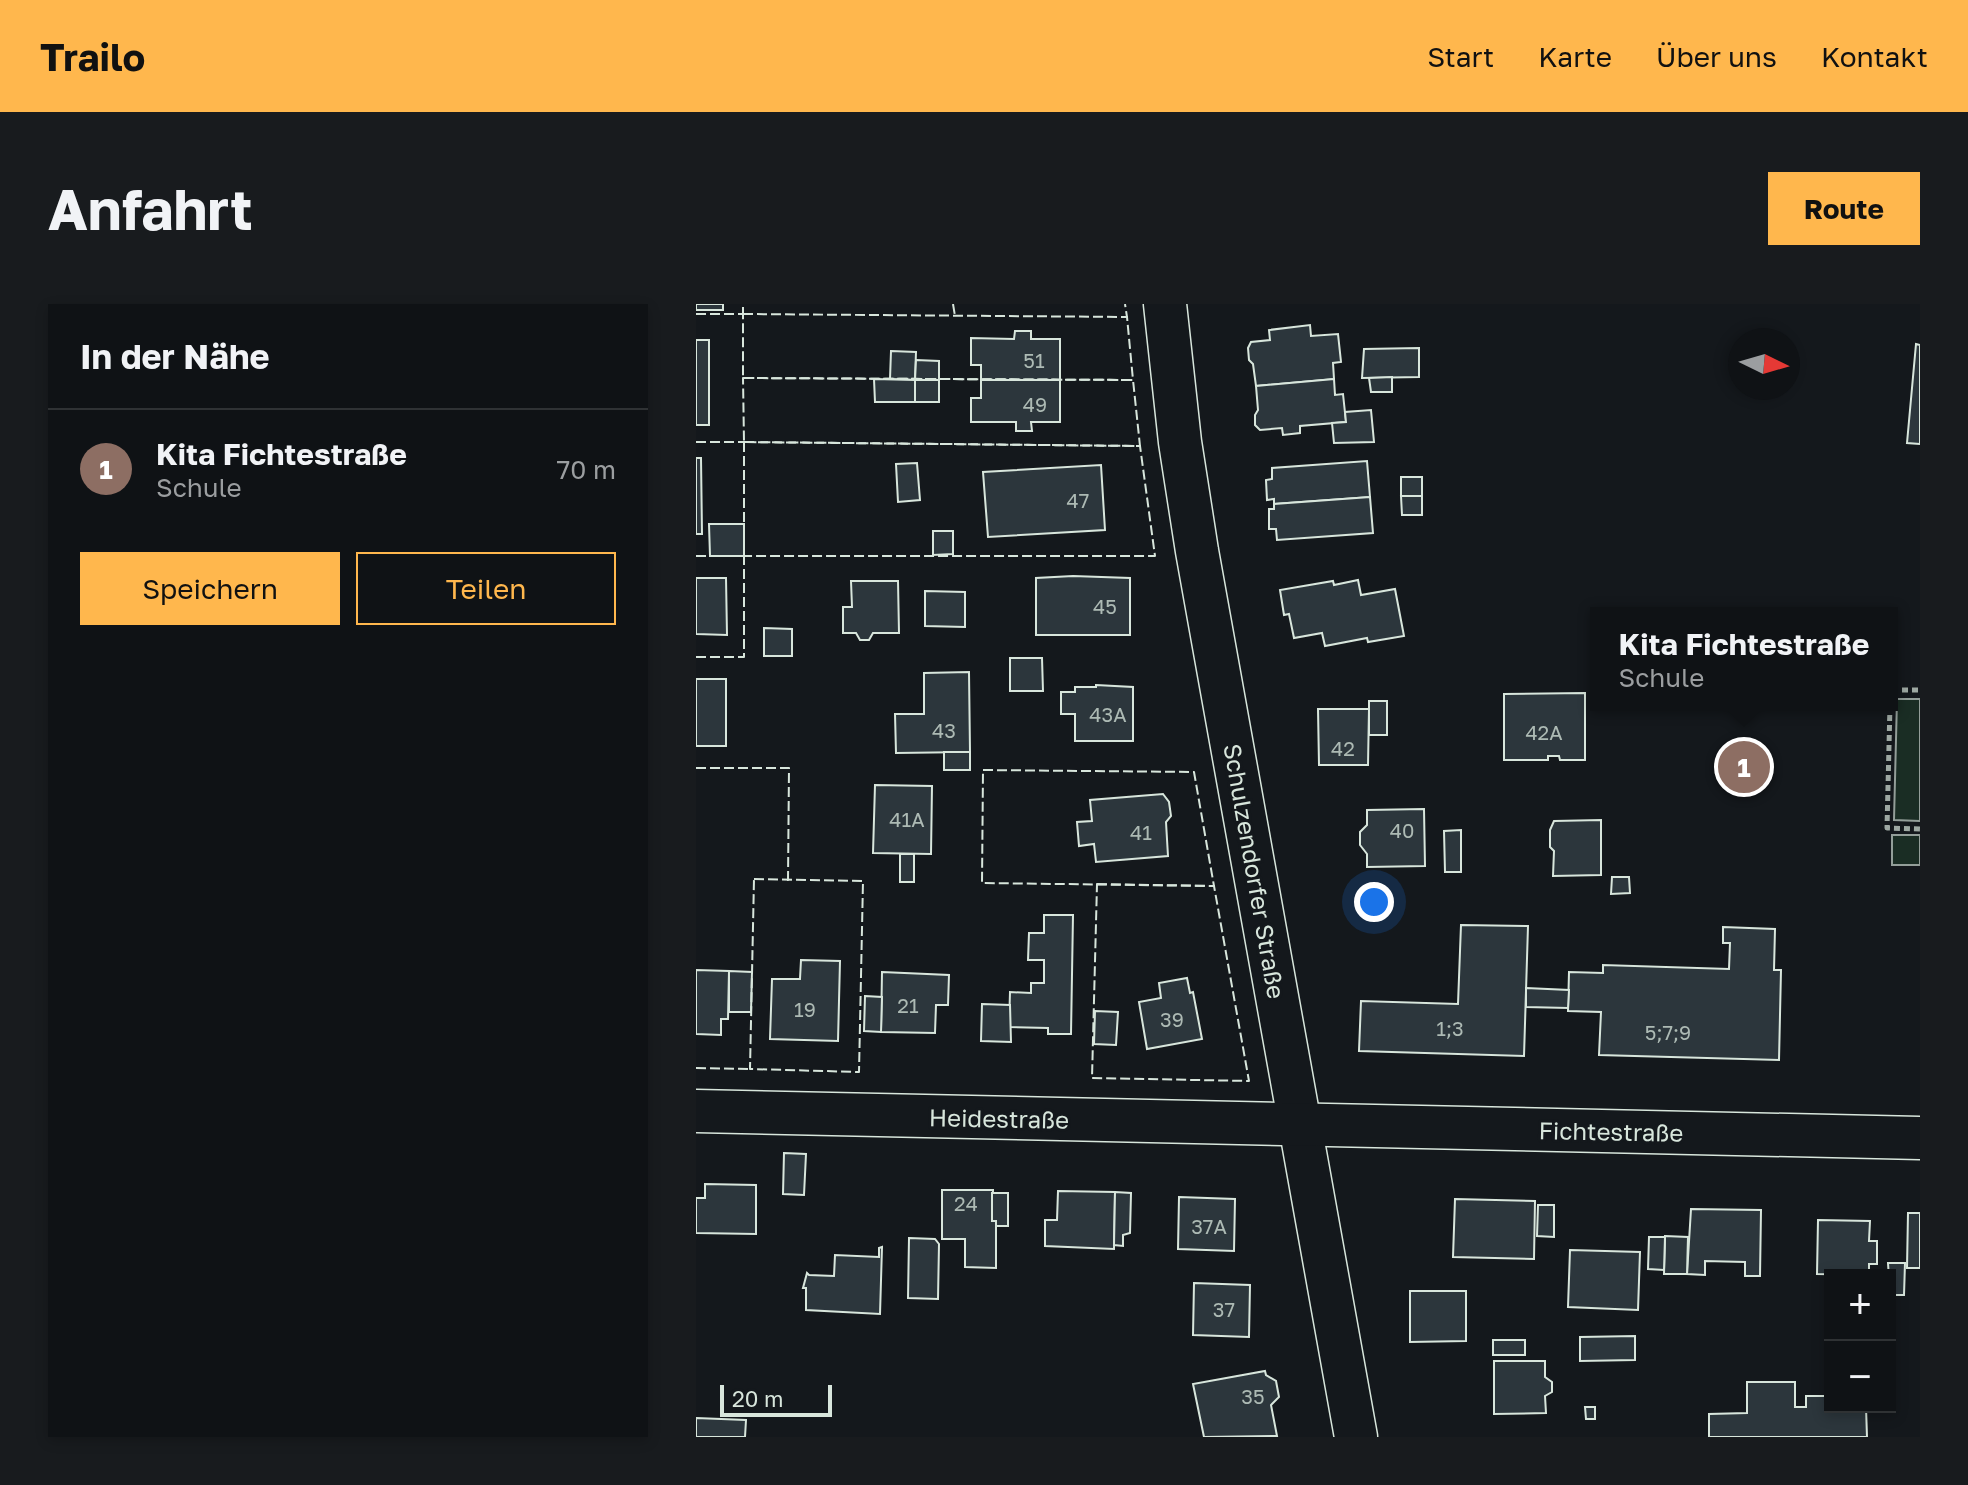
<!DOCTYPE html>
<html lang="de">
<meta charset="utf-8">
<style>
body{margin:0;font-family:"Golos Text",sans-serif;background:#181b1e;color:#f1f3f6}
.controls{position:absolute;right:24px;bottom:24px;display:grid;overflow:hidden;border-radius:0px;box-shadow:0 4px 12px #0003}
.controls button{width:72px;height:72px;display:grid;place-items:center;padding:0;border:0;border-bottom:2px solid #2f3234;background:#0f1215;color:#f1f3f6;font:40px sans-serif}
.compass{position:absolute;left:1032px;top:24px;width:72px;height:72px;border-radius:50%;background:#0f1215;box-shadow:0 4px 12px #0003;rotate:95deg}
.scale{position:absolute;left:24px;bottom:20px;width:112px;box-sizing:border-box;padding-left:8px;border:4px solid #d8e6dc;border-top:0;font-size:22px;line-height:28px;white-space:nowrap;color:#d8e6dc;-webkit-text-stroke:6px #14181c;paint-order:stroke}
.you{position:absolute;left:678px;top:598px;width:28px;height:28px;margin:-20px;border:6px solid #fff;border-radius:50%;background:#1a73e8;box-shadow:0 0 0 12px #1a73e833}
.badge{display:grid;place-items:center;width:52px;height:52px;border-radius:50%;background:#ffb74d;color:#fff;font-size:26px;font-weight:700}
.pin{position:absolute;translate:-50% -50%;border:4px solid #fff;box-shadow:0 2px 8px #0006}
.popup{position:absolute;left:894px;top:303px;width:308px;height:104px;box-sizing:border-box;display:grid;place-content:center;border-radius:0px;background:#0f1215;filter:drop-shadow(0 2px 6px #0005);font-size:26px;white-space:nowrap;color:#9b9ea0}
.popup b{font-size:30px;color:#f1f3f6}
.popup::after{content:'';position:absolute;left:50%;top:100%;margin-left:-16px;border:16px solid transparent;border-top-color:#0f1215}
.list{margin:0;padding:0;list-style:none}
h2{display:flex;justify-content:space-between;align-items:center;height:104px;margin:0;padding:0 32px;font-size:34px}
h2 small{font-size:26px;font-weight:400;color:#9b9ea0}
.list li{display:grid;grid-template-columns:52px 1fr auto;gap:24px;align-items:center;box-sizing:border-box;height:120px;padding:0 32px;border-top:2px solid #2f3234}
.list b{display:block;font-size:30px;white-space:nowrap}
.list p{margin:0;font-size:26px;white-space:nowrap;color:#9b9ea0}
.list em{font-size:26px;font-style:normal;color:#9b9ea0}
.actions{display:flex;gap:16px;padding:24px 32px}
.actions a{flex:1;padding:18px 0;border:2px solid #ffb74d;border-radius:0px;text-align:center;font-size:28px;color:#ffb74d}
.actions .main{background:#ffb74d;color:#111}
.map{position:relative;flex:none;width:1224px;height:1133px;overflow:hidden;border-radius:0px}
header{display:flex;align-items:center;gap:48px;box-sizing:border-box;height:112px;padding:0 40px;background:#ffb74d;color:#111}
header strong{font-size:38px}
nav{display:flex;gap:44px;margin-inline-start:auto;font-size:28px}
.intro{display:flex;align-items:center;justify-content:space-between;box-sizing:border-box;height:192px;padding:0 48px}
h1{margin:0;font-size:56px}
.button{padding:20px 36px;border-radius:0px;background:#ffb74d;color:#111;font-size:28px;font-weight:700}
main{display:flex;gap:48px;padding:0 48px}
aside{flex:1;background:#0f1215;border-radius:0px;box-shadow:0 4px 12px #0003}
.map>svg:first-child{display:block}
</style>
<header>
<strong>Trailo</strong>
<nav><a>Start</a><a>Karte</a><a>Über uns</a><a>Kontakt</a></nav>
</header>
<div class="intro"><h1>Anfahrt</h1><a class="button">Route</a></div>
<main>
<aside>
<h2>In der Nähe<small></small></h2>
<ul class="list">
<li><span class="badge" style="background:#8d6e63">1</span><div><b>Kita Fichtestraße</b><p>Schule</p></div><em>70 m</em></li>
</ul>
<div class="actions"><a class="main">Speichern</a><a>Teilen</a></div>
</aside>
<div class="map">
<svg width="1224" height="1133" viewBox="0 0 1224 1133">
<rect width="100%" height="100%" fill="#14181c"/>
<g fill="#1a2d24" stroke="#939e99" stroke-width="2">
<path d="M1201 395H1224V517L1198 516Z"/>
<rect x="1196" y="531" width="28" height="30"/>
</g>
<g fill="#2c363c" stroke="#d8e6dc" stroke-width="2">
<rect x="0" y="0" width="27" height="6"/>
<path d="M614 21 615 32 642 30 645 58 637 59 638 75 560 82 557 60 553 56 552 44 555 38 574 36 573 26Z"/>
<path d="M319 27H335V35H364V76H285V61H275V34L318 35Z"/>
<rect x="0" y="36" width="13" height="85"/>
<path d="M1220 40 1224 41V140L1211 139Z"/>
<path d="M723 44V73L666 74 668 45Z"/>
<path d="M195 47 220 48 219 76 194 75Z"/>
<path d="M220 56 243 57V76H219Z"/>
<path d="M696 73V88H675L673 74Z"/>
<path d="M178 75 219 76V98H179Z"/>
<path d="M638 75 639 91 647 90 650 118 604 122V129L587 131 586 124 564 126 559 121V111L562 106 560 82Z"/>
<rect x="219" y="76" width="24" height="22"/>
<path d="M285 76H364V118H335L336 127H320V118H275V94H285Z"/>
<path d="M675 106 678 138 638 139 636 119 650 118 649 108Z"/>
<path d="M0 154H5L6 230H0Z"/>
<path d="M671 157 674 193 578 200V195L571 196 570 176 576 175V164Z"/>
<path d="M221 159 224 196 202 198 200 160Z"/>
<path d="M405 161 409 226 292 233 287 168Z"/>
<rect x="705" y="173" width="21" height="19"/>
<path d="M705 192H726V211H706Z"/>
<path d="M674 193 677 229 581 236 580 225H573V205H578V200Z"/>
<path d="M13 220H48V252H14Z"/>
<path d="M237 227H257V250L237 251Z"/>
<path d="M377 272 434 274V331H340V274Z"/>
<path d="M0 274H30L31 331 0 330Z"/>
<path d="M662 276 665 291 699 285 708 332 672 338 671 334 629 342 626 329 598 334 593 310 588 311 584 286 637 277 638 281Z"/>
<path d="M155 277H202L203 329H177L173 336H164L160 329H147V303H156Z"/>
<path d="M229 287 269 288V323L229 322Z"/>
<path d="M68 324 96 325V352H68Z"/>
<path d="M314 354H346L347 387H314Z"/>
<path d="M273 368 274 448 200 449 199 410H228V369Z"/>
<rect x="0" y="375" width="30" height="67"/>
<path d="M400 381 437 383V437H379V410H365V388H379V383H400Z"/>
<path d="M889 389V456H864L863 452H852V456H808V390Z"/>
<rect x="673" y="397" width="18" height="34"/>
<path d="M622 405H673L672 461H623Z"/>
<rect x="248" y="448" width="26" height="18"/>
<path d="M179 481 236 482 235 550 177 549Z"/>
<path d="M467 490 473 498 475 512 470 518 472 552 400 558 398 540 383 542 381 518 396 517 394 496Z"/>
<path d="M728 505 729 562 671 563V550L664 541V528L671 521V506Z"/>
<path d="M905 516V571L857 572 858 547 854 543V526L858 517Z"/>
<path d="M765 526V568H749L748 527Z"/>
<rect x="204" y="550" width="14" height="28"/>
<path d="M916 573H933L934 589 915 590Z"/>
<path d="M348 611H377L375 730H352V724L313 723 314 688 335 689V679H348V656H332L333 629H348Z"/>
<path d="M765 621 832 622 828 752 663 747 665 697 762 700Z"/>
<path d="M1027 623 1079 625 1078 666H1085L1083 756 903 751 905 708 872 707 873 668 907 669V661L1033 665 1034 639H1027Z"/>
<path d="M105 656 144 657 142 737 74 735 76 675H104Z"/>
<path d="M0 666 33 667 32 715H25V731L0 730Z"/>
<path d="M33 667 56 668 55 708H33Z"/>
<path d="M186 668 253 671 252 701H240L239 729 185 728Z"/>
<path d="M491 674 494 689 497 688 506 735 451 745 443 698 465 694 463 679Z"/>
<path d="M830 684 873 686 872 704 830 703Z"/>
<path d="M169 692 186 693 185 728 168 727Z"/>
<path d="M286 700 314 701 315 738 285 737Z"/>
<path d="M399 707 422 708 420 741 398 740Z"/>
<path d="M88 849 110 850 108 891 87 890Z"/>
<path d="M9 880 60 881V930L0 929V894H9Z"/>
<path d="M246 886H297L296 917H300V964L269 963V935H246Z"/>
<path d="M362 887 419 888 418 945 349 942V916H361Z"/>
<path d="M419 888 435 889 434 929 427 931V942L418 941Z"/>
<path d="M296 889H312V922H300V917H296Z"/>
<path d="M483 893 539 895 538 947 482 945Z"/>
<path d="M759 895 839 897 838 955 757 953Z"/>
<path d="M842 901H858V933L841 932Z"/>
<path d="M995 905 1065 906 1064 972H1049V958L1009 957V971L991 970Z"/>
<path d="M1212 909H1224V964H1211Z"/>
<path d="M1122 916 1174 917 1173 937H1181V960H1173V971L1121 970Z"/>
<path d="M969 932 992 933 991 970H968Z"/>
<path d="M953 933H969L968 966 952 965Z"/>
<path d="M213 934 239 935 243 940 242 995 212 994Z"/>
<path d="M186 943 184 1010 110 1006V984H107L111 969 113 971 138 972 139 951 183 953V944Z"/>
<path d="M874 946 944 948 942 1006 872 1003Z"/>
<path d="M1192 959H1209L1208 991H1194Z"/>
<path d="M498 979 554 981 553 1033 497 1031Z"/>
<path d="M714 987H770V1037L714 1038Z"/>
<path d="M939 1032V1056L884 1057V1033Z"/>
<rect x="797" y="1036" width="32" height="15"/>
<path d="M798 1057H849V1073L856 1078V1088L849 1092 850 1109 798 1110Z"/>
<path d="M569 1067 570 1071 580 1077 583 1093 575 1101 581 1132 508 1133 497 1080Z"/>
<path d="M1051 1078H1099V1103H1110V1092H1134V1103H1170L1171 1133H1013V1110L1051 1109Z"/>
<path d="M889 1103H899V1115H890Z"/>
<path d="M0 1114 50 1116 49 1133H0Z"/>
</g>
<g fill="none" stroke-linecap="round" stroke-linejoin="round">
<defs>
<g id="minor">
<path d="M469 0 484 138 501 247 660 1133"/>
<path d="M0 807 1224 834"/>
</g>
</defs>
<use href="#minor" stroke="#d8e6dc" stroke-width="45"/>
<g stroke="#9da8a2" stroke-width="5" stroke-dasharray="6 4" stroke-linecap="butt">
<path d="M1196 386H1224"/>
<path d="M1194 401 1191 524 1224 525"/>
</g>
<use href="#minor" stroke="#14181c" stroke-width="42"/>
<g stroke="#d8e6dc" stroke-width="2" stroke-dasharray="10 4" stroke-linecap="butt">
<path d="M257 0 259 12"/>
<path d="M0 10H47V14"/>
<path d="M44 10H47V0"/>
<path d="M47 10 431 13 437 76 47 74Z"/>
<path d="M427 13H431L429 0"/>
<path d="M47 74 437 76 444 142 48 138Z"/>
<path d="M0 138H48"/>
<path d="M48 138 444 142 459 252H48Z"/>
<path d="M0 252H17"/>
<path d="M0 353H48V252H45"/>
<path d="M0 464H93L92 576H89"/>
<path d="M287 466 498 468 518 582 286 579Z"/>
<path d="M58 575 167 577 163 768 54 765Z"/>
<path d="M401 580 518 582 553 777 396 774Z"/>
<path d="M0 764 54 765V761"/>
</g>
</g>
<g text-anchor="middle" dominant-baseline="central" stroke-width="6" stroke-linejoin="round" paint-order="stroke">
<g font-size="20" fill="#adbab4">
<text x="338" y="56">51</text>
<text x="339" y="100">49</text>
<text x="382" y="196">47</text>
<text x="409" y="302">45</text>
<text x="412" y="410">43A</text>
<text x="248" y="426">43</text>
<text x="848" y="428">42A</text>
<text x="647" y="444">42</text>
<text x="211" y="515">41A</text>
<text x="706" y="526">40</text>
<text x="445" y="528">41</text>
<text x="212" y="701">21</text>
<text x="109" y="705">19</text>
<text x="476" y="715">39</text>
<text x="754" y="724">1;3</text>
<text x="972" y="728">5;7;9</text>
<text x="270" y="899">24</text>
<text x="513" y="922">37A</text>
<text x="528" y="1005">37</text>
<text x="557" y="1092">35</text>
</g>
<g font-size="24" fill="#d8e6dc" stroke="#14181c">
<text transform="translate(559 567) rotate(80)">Schulzendorfer Straße</text>
<text transform="translate(303 814) rotate(1)">Heidestraße</text>
<text transform="translate(915 827) rotate(1)">Fichtestraße</text>
</g>
</g>
</svg>
<div class="controls">
<button>+</button>
<button>−</button>
</div>
<svg class="compass" viewBox="-18 -18 36 36"><path d="M0-13l5 13h-10z" fill="#e53935"/><path d="M0 13l5-13h-10z" fill="#9b9ea0"/></svg>
<div class="scale">20 m</div>
<div class="you"></div>
<div class="pin badge" style="left:1048px;top:463px;background:#8d6e63">1</div>
<div class="popup"><b>Kita Fichtestraße</b>Schule</div>
</div>
</main>
